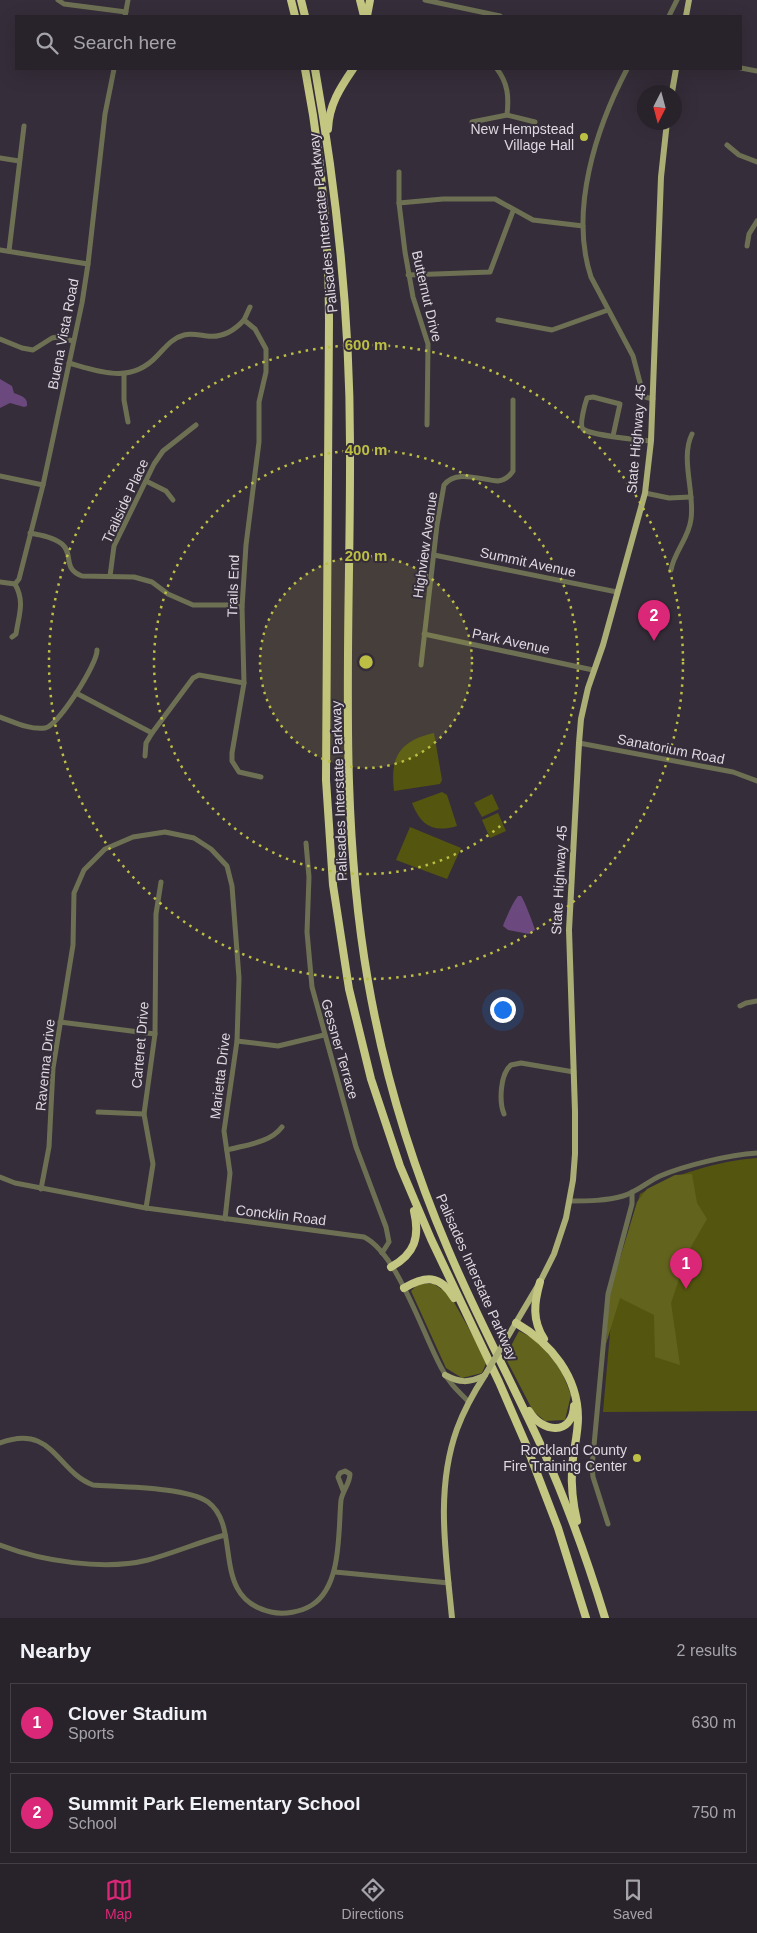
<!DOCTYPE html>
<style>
body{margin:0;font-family:Arial,sans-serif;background:#342f37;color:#f1f3f6}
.compass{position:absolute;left:637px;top:85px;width:45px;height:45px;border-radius:50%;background:#28222b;box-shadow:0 5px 20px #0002;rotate:186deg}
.you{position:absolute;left:502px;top:1009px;width:18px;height:18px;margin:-12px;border:4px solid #fff;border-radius:50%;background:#1a73e8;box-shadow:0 0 0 8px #1a73e833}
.badge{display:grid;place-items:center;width:32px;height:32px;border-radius:50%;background:#db2777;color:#fff;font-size:16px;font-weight:700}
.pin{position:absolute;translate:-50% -41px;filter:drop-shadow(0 1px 2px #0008)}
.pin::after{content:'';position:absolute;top:26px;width:18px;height:15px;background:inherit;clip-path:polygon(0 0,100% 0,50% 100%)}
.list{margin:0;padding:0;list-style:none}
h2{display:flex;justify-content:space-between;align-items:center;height:65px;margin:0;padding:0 20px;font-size:21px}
h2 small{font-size:16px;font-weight:400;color:#a5a4a9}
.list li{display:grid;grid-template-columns:32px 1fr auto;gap:15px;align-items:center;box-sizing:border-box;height:80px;margin:0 10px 10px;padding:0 10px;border:1px solid #443f47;border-radius:0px}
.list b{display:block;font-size:19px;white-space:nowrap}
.list p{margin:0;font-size:16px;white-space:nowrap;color:#a5a4a9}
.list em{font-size:16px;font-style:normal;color:#a5a4a9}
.icon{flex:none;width:28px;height:28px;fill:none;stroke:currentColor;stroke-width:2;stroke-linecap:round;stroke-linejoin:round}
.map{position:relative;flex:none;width:757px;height:1618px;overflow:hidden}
.search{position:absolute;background:#28222b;box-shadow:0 5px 20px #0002;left:15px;right:15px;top:15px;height:55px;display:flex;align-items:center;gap:12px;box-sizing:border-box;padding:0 18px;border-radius:0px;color:#a5a4a9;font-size:19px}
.sheet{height:245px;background:#28222b}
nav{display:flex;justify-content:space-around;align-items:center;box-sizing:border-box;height:70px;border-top:1px solid #443f47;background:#28222b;font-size:14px;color:#a5a4a9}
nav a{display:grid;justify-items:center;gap:2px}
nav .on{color:#db2777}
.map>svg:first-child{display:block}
</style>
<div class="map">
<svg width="757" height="1618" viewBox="0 0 757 1618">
<rect width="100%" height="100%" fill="#352d39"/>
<g fill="#54560f">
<path d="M434 733 442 780 440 784 394 791C390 757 399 741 434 733Z"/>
<path d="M442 792 447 795 457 826C433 833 421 826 412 803Z"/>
<path d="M492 794 499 809 482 817 474 803Z"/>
<path d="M498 813 506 831 490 838 482 820Z"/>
<path d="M410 827 461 848 447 879 396 860Z"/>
<path d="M757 1158V1411L603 1412 613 1299 617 1278 640 1194C675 1174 717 1161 757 1158Z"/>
</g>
<g fill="#62641d">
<path d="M692 1174 697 1203 707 1219 688 1252 671 1303 680 1365 655 1357 654 1315 620 1298 606 1344 609 1295 637 1202 647 1189 675 1175Z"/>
<path d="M419 1283 434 1284 450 1295 487 1361 482 1373 462 1378 446 1368 411 1291Z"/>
<path d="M519 1331 537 1340 561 1370 571 1395 565 1420 545 1421 533 1411 505 1357Z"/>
</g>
<g fill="#6b487d">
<path d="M0 379 12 386 14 393C21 396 28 397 27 406L24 407 10 403 0 408Z"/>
<path d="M518 896H521C524 899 534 926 535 930L529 934 508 930 503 926C504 922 514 900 518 896Z"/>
</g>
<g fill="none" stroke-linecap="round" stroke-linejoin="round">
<g stroke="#6e7054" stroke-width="5">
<path d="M58 0 64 4 126 12"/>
<path d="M425 0 500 16"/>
<path d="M125 16 128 0"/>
<path d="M669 16 677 0"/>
<path d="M741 68 757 71"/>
<path d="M497 69C508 83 509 97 507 115"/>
<path d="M627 69C596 128 569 211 591 277L633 356 643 394 645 397 653 399"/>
<path d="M472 122 507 115 535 122"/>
<path d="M727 145 739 155 757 162"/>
<path d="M0 158 19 161"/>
<path d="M399 172V203L405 252 413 297 428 344 427 425"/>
<path d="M399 203 443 199H495L533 220 583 226"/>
<path d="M747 246 749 234 757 221"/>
<path d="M0 250 88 264"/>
<path d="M9 251 24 126"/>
<path d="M408 275 490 272 513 211"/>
<path d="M244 320 250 307"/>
<path d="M498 320 552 330 608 310"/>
<path d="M0 339 22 348 33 350 52 338 57 337 73 341"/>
<path d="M69 363C101 372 131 384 157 356 165 348 172 338 184 335 191 333 199 335 207 336 222 338 234 331 244 320L255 329 266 349V372L259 402V442L246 545 242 607 244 683 232 753V761L239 772 261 777"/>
<path d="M124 374V400L128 422"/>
<path d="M613 436 620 404 593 397 587 398C585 404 579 425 583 429 590 435 640 440 651 441"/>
<path d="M0 476 43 485"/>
<path d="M146 481 166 491 173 500"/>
<path d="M645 493 669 498 691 497"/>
<path d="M30 533C41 535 53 537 62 544 74 554 62 569 82 576L134 577 152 582 168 594 193 605H230L242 607"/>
<path d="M434 555 617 592"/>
<path d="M671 570C674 552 689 538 691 519 695 493 680 458 692 434"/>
<path d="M110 576 114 546 154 464 163 451 196 425"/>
<path d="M0 582 15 584 19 579 43 485 82 303 88 264 105 114 114 69"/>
<path d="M424 634 593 670"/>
<path d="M12 637 16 634C19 614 25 602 15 584"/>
<path d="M421 665 437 525 444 485C456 469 481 480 498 481 505 480 509 477 513 471V400"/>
<path d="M76 693 152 733"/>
<path d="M0 717C14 722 30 730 45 728 58 726 98 663 97 650"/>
<path d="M579 743 733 772 757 781"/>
<path d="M145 756 146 743 152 733 193 678 199 675 244 683"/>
<path d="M306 843 309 877 307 932 312 987 356 1147 386 1227 389 1242 382 1253"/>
<path d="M740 1006 746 1003 757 1001"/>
<path d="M60 1022 155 1034"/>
<path d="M237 1041 278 1046 324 1035"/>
<path d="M98 1112 144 1114"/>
<path d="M504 1114C499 1102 500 1074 511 1065L521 1063 574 1072"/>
<path d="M227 1150C245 1145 270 1143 282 1127"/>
<path d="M0 1177 15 1183 146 1208 364 1237C398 1254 423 1335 442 1369 448 1382 459 1392 469 1402"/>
<path d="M41 1189 49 1147 53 1068 73 945 74 893 84 870 105 849 133 837 165 832 194 838 211 849 227 866 232 886 239 978 237 1041 224 1131 230 1173 225 1219"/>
<path d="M570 1201C587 1201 606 1201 623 1196 637 1192 647 1182 660 1176 686 1165 729 1155 757 1153"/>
<path d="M146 1208 153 1164 144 1114 155 1034 156 914 161 882"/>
<path d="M0 1443C53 1423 56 1471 93 1485 121 1487 187 1487 208 1502 243 1528 209 1598 271 1612 284 1615 301 1612 312 1605 342 1586 338 1532 341 1500 343 1490 350 1483 350 1474L345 1471 340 1473 338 1477 343 1490"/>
<path d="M608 1524 593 1477 592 1467 608 1294 632 1204V1192"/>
<path d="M0 1545C42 1561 104 1571 148 1560 174 1553 199 1542 225 1535"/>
<path d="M335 1572 449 1583"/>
</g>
<g stroke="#abae75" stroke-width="6">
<path d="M686 16 689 0"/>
<path d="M672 92 676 69"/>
<path d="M504 1343 540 1282 554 1254 566 1218 573 1180 575 1154V1111L569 930 579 743 581 719 588 688 603 645 645 493 651 441 661 177 667 122"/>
<path d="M445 1375C460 1383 468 1383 484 1376"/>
<path d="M452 1618C446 1555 435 1490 457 1429 464 1410 474 1392 485 1375"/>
</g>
<g stroke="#c3c781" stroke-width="8">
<path d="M291 0 295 16"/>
<path d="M301 0 305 16"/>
<path d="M360 0 364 16"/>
<path d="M367 16 370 0"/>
<path d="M305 69C321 152 329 235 329 319L326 780 333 885 349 989 371 1079 400 1166 431 1239 499 1382 525 1442 558 1528 586 1618"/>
<path d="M315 69C337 193 350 318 350 444 351 623 337 804 368 981 384 1073 411 1163 448 1249 477 1318 513 1384 544 1452 568 1506 588 1562 605 1618"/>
<path d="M328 129C329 105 340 88 353 69"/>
<path d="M391 1267C415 1254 420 1237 414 1211"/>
<path d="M540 1282C534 1303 532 1320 544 1339"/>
<path d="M404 1288C425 1276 440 1274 454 1298"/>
<path d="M516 1323C551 1343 578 1377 578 1418 578 1435 573 1451 572 1468 571 1486 573 1504 577 1521"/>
<path d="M529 1411C542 1433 572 1436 574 1406"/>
</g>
<path stroke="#abae75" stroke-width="6" d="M485 1375 504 1343"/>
</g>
<circle cx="366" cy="662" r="106" fill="#bcbf44" fill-opacity=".12"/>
<g fill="none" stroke="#bcbf44" stroke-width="2.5" stroke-dasharray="2.5 5">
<circle cx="366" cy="662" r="106"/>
<circle cx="366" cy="662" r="212"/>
<circle cx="366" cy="662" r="317"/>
</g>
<g fill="#bcbf44" stroke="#352d39" stroke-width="2">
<circle cx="584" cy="137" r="5"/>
<circle cx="637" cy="1458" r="5"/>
</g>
<g text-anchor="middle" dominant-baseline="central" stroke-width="4" stroke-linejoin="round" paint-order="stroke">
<g font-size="14" fill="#dfd9e2" stroke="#352d39" text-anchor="end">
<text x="574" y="129">New Hempstead<tspan x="574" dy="16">Village Hall</tspan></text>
<text x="627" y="1450">Rockland County<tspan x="627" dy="16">Fire Training Center</tspan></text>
</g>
<g font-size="14" fill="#dfd9e2" stroke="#352d39">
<text transform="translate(323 223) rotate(-96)">Palisades Interstate Parkway</text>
<text transform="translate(427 296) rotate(77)">Butternut Drive</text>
<text transform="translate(63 334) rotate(-79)">Buena Vista Road</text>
<text transform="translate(636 439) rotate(-85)">State Highway 45</text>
<text transform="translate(125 501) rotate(-65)">Trailside Place</text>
<text transform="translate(425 545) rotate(-82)">Highview Avenue</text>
<text transform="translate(528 562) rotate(12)">Summit Avenue</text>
<text transform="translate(233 586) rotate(-88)">Trails End</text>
<text transform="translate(511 641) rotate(12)">Park Avenue</text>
<text transform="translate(671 749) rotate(11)">Sanatorium Road</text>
<text transform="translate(339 791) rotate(-92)">Palisades Interstate Parkway</text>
<text transform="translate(559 880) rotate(-87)">State Highway 45</text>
<text transform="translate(140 1045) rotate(-85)">Carteret Drive</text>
<text transform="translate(340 1049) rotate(74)">Gessner Terrace</text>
<text transform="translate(45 1065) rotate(-84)">Ravenna Drive</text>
<text transform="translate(220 1076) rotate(-83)">Marietta Drive</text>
<text transform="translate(281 1215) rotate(7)">Concklin Road</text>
<text transform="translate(477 1277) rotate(66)">Palisades Interstate Parkway</text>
</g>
</g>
<circle cx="366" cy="662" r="8" fill="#bcbf44" stroke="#352d39" stroke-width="2.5"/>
<g font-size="15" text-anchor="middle" font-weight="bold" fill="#bcbf44" stroke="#352d39" stroke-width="4" stroke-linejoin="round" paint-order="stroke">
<text x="366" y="350">600 m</text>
<text x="366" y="455">400 m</text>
<text x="366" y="561">200 m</text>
</g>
</svg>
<svg class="compass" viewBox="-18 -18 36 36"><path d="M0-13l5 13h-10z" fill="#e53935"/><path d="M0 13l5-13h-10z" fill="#a5a4a9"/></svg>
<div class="you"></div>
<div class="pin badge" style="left:686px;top:1289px">1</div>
<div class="pin badge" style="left:654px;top:641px">2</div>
<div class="search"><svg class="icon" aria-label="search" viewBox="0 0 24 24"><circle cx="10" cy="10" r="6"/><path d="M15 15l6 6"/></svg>Search here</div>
</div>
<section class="sheet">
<h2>Nearby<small>2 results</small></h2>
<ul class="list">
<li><span class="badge">1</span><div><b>Clover Stadium</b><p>Sports</p></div><em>630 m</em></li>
<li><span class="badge">2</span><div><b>Summit Park Elementary School</b><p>School</p></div><em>750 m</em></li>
</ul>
</section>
<nav>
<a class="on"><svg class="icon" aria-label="map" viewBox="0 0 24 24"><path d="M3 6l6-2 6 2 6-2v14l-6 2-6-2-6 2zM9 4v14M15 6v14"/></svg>Map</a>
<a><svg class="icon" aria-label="directions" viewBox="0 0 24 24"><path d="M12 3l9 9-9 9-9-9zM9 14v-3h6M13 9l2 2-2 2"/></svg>Directions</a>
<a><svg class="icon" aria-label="saved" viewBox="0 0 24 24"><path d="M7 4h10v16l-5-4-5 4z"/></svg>Saved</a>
</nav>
